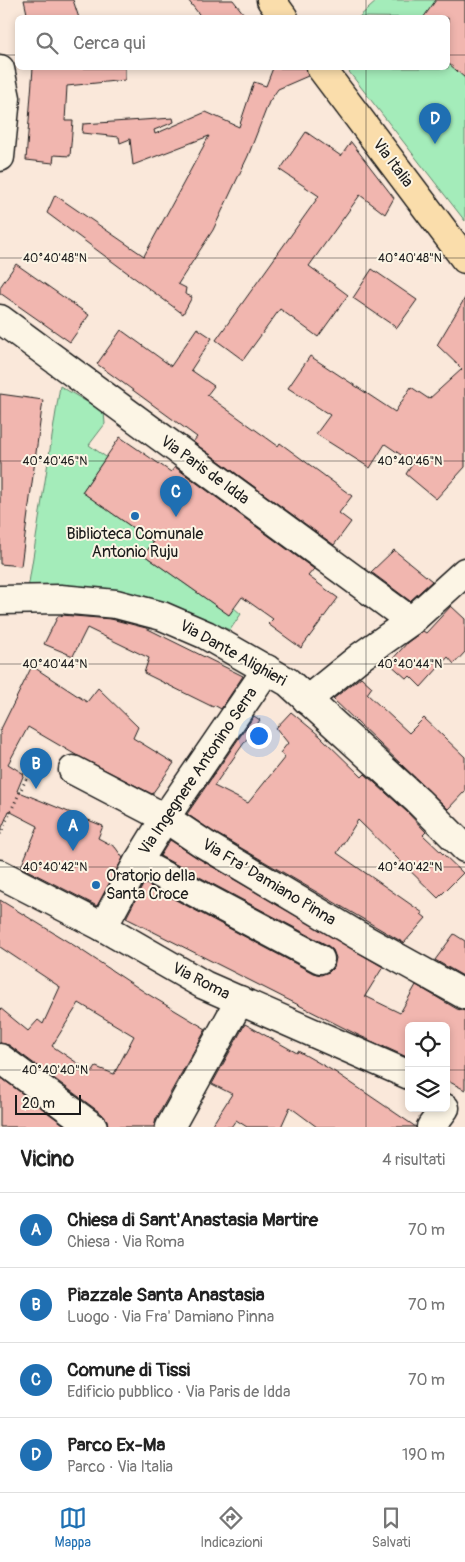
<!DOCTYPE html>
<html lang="it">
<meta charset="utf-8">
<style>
body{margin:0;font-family:Pangolin,sans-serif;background:#f2f2f2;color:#222}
.controls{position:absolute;right:15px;bottom:15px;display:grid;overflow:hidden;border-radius:8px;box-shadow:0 2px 8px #0003}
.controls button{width:45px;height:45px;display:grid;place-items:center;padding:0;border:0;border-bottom:1px solid #e0e0e0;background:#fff;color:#222;font:25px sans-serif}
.scale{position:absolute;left:15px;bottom:12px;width:66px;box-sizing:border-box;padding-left:5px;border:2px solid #1c1c1c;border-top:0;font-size:14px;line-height:18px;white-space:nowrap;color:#1c1c1c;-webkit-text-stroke:4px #fcf5e5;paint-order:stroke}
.you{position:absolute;left:258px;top:735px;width:18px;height:18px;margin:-12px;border:4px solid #fff;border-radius:50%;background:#1a73e8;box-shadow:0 0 0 8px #1a73e833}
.badge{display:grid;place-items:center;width:32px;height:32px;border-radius:50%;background:#1f6fb2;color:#fff;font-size:16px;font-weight:700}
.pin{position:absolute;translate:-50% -41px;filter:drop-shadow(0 1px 2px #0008)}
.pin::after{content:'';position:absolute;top:26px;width:18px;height:15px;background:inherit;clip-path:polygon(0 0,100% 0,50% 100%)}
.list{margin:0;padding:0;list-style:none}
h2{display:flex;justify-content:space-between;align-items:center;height:65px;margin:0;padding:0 20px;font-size:21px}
h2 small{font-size:16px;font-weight:400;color:#767676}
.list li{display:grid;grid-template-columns:32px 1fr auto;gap:15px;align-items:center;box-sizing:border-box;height:75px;padding:0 20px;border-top:1px solid #e0e0e0}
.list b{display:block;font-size:19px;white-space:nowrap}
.list p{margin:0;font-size:16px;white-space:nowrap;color:#767676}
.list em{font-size:16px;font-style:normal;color:#767676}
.icon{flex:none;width:28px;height:28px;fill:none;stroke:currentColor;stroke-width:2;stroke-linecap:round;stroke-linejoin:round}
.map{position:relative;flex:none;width:465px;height:1127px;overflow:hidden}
.search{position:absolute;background:#fff;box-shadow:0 2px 8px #0003;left:15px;right:15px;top:15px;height:55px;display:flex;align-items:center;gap:12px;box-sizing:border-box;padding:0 18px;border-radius:8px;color:#767676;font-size:19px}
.sheet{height:365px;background:#fff}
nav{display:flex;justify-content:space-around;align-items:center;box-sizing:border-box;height:70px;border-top:1px solid #e0e0e0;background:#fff;font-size:14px;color:#767676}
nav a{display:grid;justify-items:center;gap:2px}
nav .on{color:#1f6fb2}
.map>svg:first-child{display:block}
</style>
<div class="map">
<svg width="465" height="1127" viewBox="0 0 465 1127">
<rect width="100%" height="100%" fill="#fae8da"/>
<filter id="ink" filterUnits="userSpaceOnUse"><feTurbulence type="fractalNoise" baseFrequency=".02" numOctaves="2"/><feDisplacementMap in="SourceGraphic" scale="10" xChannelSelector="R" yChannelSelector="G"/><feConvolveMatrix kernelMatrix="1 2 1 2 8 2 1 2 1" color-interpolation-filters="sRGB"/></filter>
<g filter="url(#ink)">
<g fill="#a4ecba" stroke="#60846b">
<path d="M378 0H465V221L346 68H448V18L359 17Z"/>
<path d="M60 386 104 412 105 424 89 445 106 457 82 492 153 542 144 555 229 615 234 608 241 614 230 630 142 595 100 590 28 589Z"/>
</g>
<g fill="#f1b6af" stroke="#1c1c1c" fill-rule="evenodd">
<path d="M24 0H73L79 18H28Z"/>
<path d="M188 0H233L247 18H202Z"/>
<path d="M436 0H465V78L448 63V18H423Z"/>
<path d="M33 68H125V80L67 86 65 121H73L70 156 54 155 53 163 26 160Z"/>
<path d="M273 68H306L308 76 278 89 269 102 248 156 213 230 178 284 186 288 185 294 192 297 183 314 47 213 55 195 144 256 209 136 133 165 130 139 120 143 119 137 82 133 83 124 173 118 174 122 154 130 155 134 206 112 239 127 254 82 266 86Z"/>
<path d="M306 132 341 156 351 142 394 198 385 214 360 195 309 266 348 295 318 337 280 309 243 360 216 340 319 196 280 170Z"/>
<path d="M16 264 89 315 70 342 0 293V287Z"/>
<path d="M372 269 417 300 397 328 353 298Z"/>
<path d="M465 298V467L436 499 406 474 413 463 385 444 370 468 316 434 330 415 288 388 310 356 395 412 411 387 429 399 462 369 437 345Z"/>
<path d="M197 328 212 338 191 370 214 386 207 395 278 446 280 443 352 496 339 513 351 522 334 545 193 442 197 437 97 364 121 330 171 366Z"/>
<path d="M0 394 43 400 21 566 0 564Z"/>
<path d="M120 437 171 472 175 467 314 569 308 576 338 598 301 648 268 624 273 619 242 597 229 615 144 555 153 542 82 492Z"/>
<path d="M394 550 432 581 410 601 371 572Z"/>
<path d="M451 606 465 619V652L454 664 448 657 421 687 410 676 407 679 389 663 408 642 423 631 426 633Z"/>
<path d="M61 615 111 619 146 628 243 676 221 709 214 705 213 707 144 673 149 658 87 628 73 656 44 644 58 616H63Z"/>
<path d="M32 666 87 702 98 688 138 727 133 738 174 763 152 794 76 755 28 727 8 764 24 774 17 791 103 826 98 838 115 847 123 858 97 906 21 867 38 826 9 811 0 832V731Z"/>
<path d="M361 677 372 687 367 694 409 733 424 718 465 757V791L448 809 333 699Z"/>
<path d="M291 712 320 736 362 777 365 774 407 812 426 832 423 835 463 873 438 898 358 820 337 853 423 913 421 914 426 918 404 943 212 831 187 814 254 716 260 720 214 786 248 803 285 757 280 753 288 743 276 728Z"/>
<path d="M170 840 196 857 383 967 365 996 400 1013 416 985 457 1009 465 1011V1090L446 1080V1026H409V1058L358 1035 126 918 144 883 313 973 321 975 329 972 334 967 336 958 333 950 327 945 160 856Z"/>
<path d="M0 900 75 946 146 993 206 1029 156 1119 154 1127H108L107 1120 102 1114 9 1045 0 1043V1008L28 1031 38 1020 43 1024 60 987 0 947ZM79 1003 134 1036 114 1074 96 1067 92 1073 52 1046Z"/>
<path d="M454 934 465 941V977L435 960Z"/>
<path d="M245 1024 297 1053 298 1051 335 1072 416 1127H317L290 1107 281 1127H247L236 1120 231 1127H211L232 1094 212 1084Z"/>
<path d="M0 1077 67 1127H0Z"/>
</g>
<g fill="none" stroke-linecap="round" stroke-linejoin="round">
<defs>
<g id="minor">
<path d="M0 69 6 98 0 157"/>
<path d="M0 319 411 621"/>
<path d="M0 600 60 599 116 604 162 616 206 635 288 682 418 801 465 848"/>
<path d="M307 700 360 657 411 621 465 572"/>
<path d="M73 770 165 818 204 844 357 935 465 995"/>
<path d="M138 862 320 959"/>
<path d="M0 874 103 927 204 985 409 1075"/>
<path d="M103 927 138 862 165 818 267 669"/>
<path d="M0 1058 93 1127"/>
<path d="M170 1127 240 1000"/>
<path d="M431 1127 445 1108"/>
</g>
<g id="major">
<path d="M271 0 284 18"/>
<path d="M321 68 465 259"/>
</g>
</defs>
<use href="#minor" stroke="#1c1c1c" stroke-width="31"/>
<use href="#major" stroke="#1c1c1c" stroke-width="31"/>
<path stroke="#1c1c1c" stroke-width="3" stroke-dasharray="1 4" stroke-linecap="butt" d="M0 834 37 756 51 762"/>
<use href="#minor" stroke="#fcf5e5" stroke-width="28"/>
<use href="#major" stroke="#faddab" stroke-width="28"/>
</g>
</g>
<path fill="none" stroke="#1c1c1c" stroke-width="1" stroke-opacity="0.45" d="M366 0V18M0 55H18M448 55H465M366 68V1127M0 258H465M0 461H465M0 664H465M0 867H465M0 1070H409M446 1070H465"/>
<g fill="#1f6fb2" stroke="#fcf5e5" stroke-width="2">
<circle cx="135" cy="516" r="5"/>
<circle cx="96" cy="885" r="5"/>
</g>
<g text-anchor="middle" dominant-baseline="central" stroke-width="4" stroke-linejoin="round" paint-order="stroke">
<g font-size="16" fill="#1c1c1c" stroke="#fcf5e5">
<text transform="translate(393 163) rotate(53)">Via Italia</text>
<text transform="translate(205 470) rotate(36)">Via Paris de Idda</text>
<text transform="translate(233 653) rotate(29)">Via Dante Alighieri</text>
<text transform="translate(198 771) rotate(-56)">Via Ingegnere Antonino Serra</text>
<text transform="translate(269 882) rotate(31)">Via Fra' Damiano Pinna</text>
<text transform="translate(201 981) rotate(27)">Via Roma</text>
</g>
<g font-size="16" fill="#1c1c1c" stroke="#fcf5e5">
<text x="135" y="534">Biblioteca Comunale<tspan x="135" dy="18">Antonio Ruju</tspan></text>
<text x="106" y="876" text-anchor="start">Oratorio della<tspan x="106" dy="18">Santa Croce</tspan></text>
</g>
</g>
<g font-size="12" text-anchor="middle" fill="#1c1c1c" stroke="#fcf5e5" stroke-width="4" stroke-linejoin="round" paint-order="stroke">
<text x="55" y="262">40°40'48"N</text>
<text x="410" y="262">40°40'48"N</text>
<text x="55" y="465">40°40'46"N</text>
<text x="410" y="465">40°40'46"N</text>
<text x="55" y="668">40°40'44"N</text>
<text x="410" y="668">40°40'44"N</text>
<text x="55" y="871">40°40'42"N</text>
<text x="410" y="871">40°40'42"N</text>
<text x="55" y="1074">40°40'40"N</text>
</g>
</svg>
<div class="controls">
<button><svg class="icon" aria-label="locate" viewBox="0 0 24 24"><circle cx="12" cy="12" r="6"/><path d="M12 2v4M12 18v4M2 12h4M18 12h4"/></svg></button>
<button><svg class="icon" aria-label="layers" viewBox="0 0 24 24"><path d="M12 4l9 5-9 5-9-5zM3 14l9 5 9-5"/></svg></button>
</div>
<div class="scale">20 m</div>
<div class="you"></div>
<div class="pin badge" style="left:73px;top:851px">A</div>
<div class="pin badge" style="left:36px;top:789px">B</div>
<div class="pin badge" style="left:176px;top:517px">C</div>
<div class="pin badge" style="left:435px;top:144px">D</div>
<div class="search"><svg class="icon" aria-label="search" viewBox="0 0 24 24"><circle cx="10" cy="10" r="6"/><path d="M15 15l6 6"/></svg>Cerca qui</div>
</div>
<section class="sheet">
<h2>Vicino<small>4 risultati</small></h2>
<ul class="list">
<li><span class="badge">A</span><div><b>Chiesa di Sant'Anastasia Martire</b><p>Chiesa · Via Roma</p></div><em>70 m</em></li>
<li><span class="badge">B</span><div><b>Piazzale Santa Anastasia</b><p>Luogo · Via Fra' Damiano Pinna</p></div><em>70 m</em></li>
<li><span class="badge">C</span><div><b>Comune di Tissi</b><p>Edificio pubblico · Via Paris de Idda</p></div><em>70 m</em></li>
<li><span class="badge">D</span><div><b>Parco Ex-Ma</b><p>Parco · Via Italia</p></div><em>190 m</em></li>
</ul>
</section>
<nav>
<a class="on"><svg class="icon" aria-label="map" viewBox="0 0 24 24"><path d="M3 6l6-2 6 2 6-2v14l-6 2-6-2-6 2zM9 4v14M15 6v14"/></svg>Mappa</a>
<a><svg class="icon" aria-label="directions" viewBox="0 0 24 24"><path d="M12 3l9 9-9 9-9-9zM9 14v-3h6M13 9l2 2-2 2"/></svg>Indicazioni</a>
<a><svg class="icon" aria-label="saved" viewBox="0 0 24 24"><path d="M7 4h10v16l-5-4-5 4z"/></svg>Salvati</a>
</nav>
